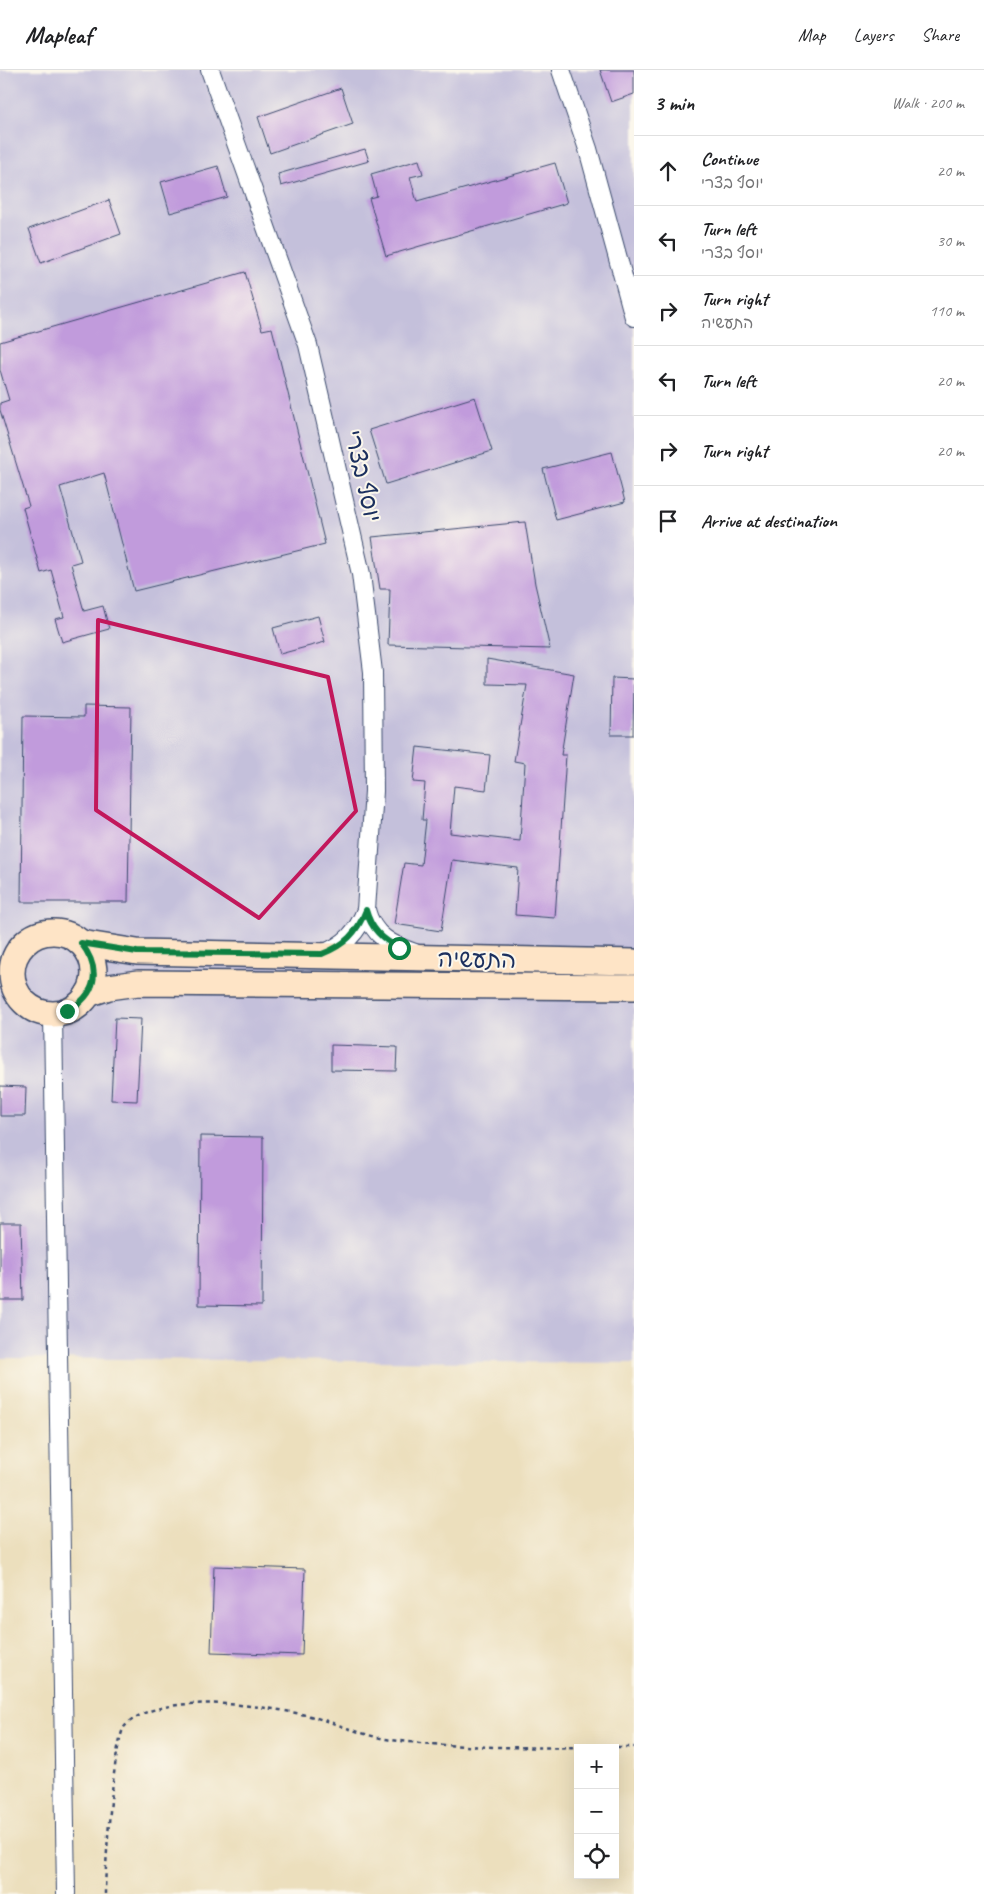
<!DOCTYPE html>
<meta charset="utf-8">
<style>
body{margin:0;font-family:Caveat,"Playpen Sans Hebrew",sans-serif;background:#f2f2f2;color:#202124}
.controls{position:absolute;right:15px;bottom:15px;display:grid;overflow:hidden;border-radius:0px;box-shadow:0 5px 20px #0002}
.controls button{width:45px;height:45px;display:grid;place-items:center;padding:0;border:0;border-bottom:1px solid #e0e0e0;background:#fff;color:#202124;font:25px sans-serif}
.stop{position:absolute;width:15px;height:15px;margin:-11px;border:4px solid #0b8043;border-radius:50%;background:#fff}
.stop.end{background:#0b8043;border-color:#fff;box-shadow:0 1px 5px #0008}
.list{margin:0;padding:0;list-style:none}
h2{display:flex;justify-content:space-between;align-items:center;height:65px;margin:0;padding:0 20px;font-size:21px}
h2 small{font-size:16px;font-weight:400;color:#757577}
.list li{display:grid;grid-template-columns:32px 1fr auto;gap:15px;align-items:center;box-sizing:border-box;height:70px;padding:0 20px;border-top:1px solid #e0e0e0}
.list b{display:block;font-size:19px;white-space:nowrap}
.list p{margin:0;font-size:16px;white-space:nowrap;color:#757577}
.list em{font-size:16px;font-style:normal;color:#757577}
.icon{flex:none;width:28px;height:28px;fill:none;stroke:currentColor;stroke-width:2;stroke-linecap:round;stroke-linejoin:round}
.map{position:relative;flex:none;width:634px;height:1824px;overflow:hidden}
header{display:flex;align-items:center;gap:30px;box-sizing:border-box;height:70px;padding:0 25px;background:#fff;border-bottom:1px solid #e0e0e0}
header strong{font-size:24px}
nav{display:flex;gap:28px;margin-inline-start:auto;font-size:18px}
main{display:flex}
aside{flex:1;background:#fff}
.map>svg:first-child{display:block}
</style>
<header>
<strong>Mapleaf</strong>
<nav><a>Map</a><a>Layers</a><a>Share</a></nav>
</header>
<main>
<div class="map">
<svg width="634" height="1824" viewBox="0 0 634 1824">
<rect width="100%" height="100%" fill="#fbf7ec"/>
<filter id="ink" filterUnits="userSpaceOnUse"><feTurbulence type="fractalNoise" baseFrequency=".02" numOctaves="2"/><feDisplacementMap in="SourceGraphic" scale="10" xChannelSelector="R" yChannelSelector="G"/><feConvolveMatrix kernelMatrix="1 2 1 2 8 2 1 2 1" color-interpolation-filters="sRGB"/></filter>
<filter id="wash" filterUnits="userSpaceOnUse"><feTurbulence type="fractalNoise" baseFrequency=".0096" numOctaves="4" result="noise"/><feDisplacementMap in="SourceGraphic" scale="20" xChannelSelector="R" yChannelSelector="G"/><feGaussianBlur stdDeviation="1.12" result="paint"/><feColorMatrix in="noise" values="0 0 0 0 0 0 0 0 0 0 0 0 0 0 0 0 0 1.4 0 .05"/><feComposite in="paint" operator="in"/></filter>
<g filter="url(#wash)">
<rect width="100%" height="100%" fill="#ecdfbd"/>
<path fill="#c4c0db" d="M0 0H634V1293L0 1288Z"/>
<g id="blocks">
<g fill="#c19bdc">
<path d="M600 0H634V24L611 32Z"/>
<path d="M341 18 353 54 270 83 258 47Z"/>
<path d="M365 79 369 91 281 116 278 104Z"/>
<path d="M419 90 423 104 410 107 417 132 555 93 567 133 386 186 369 128 377 126 371 104Z"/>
<path d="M218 96 227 127 170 143 161 112Z"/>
<path d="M109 130 121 164 41 193 29 159Z"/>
<path d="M245 202 262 260 272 258 325 474 134 521 104 403 60 417 81 491 71 494 84 541 103 536 109 559 62 572 55 549 64 547 51 500 41 503 23 438 29 436 0 340V333L9 330 0 300V272Z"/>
<path d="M475 327 492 381 386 414 369 360Z"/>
<path d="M612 382 625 432 556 450 543 399Z"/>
<path d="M525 452 535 514 550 579 388 575 390 519H380L372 467Z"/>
<path d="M318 546 325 572 280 584 273 558Z"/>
<path d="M487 589 574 604 561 685H566L555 848 515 845 518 798 452 790 441 861 394 854 404 793 421 795 426 750H422L425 713 413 712 417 677 490 685 486 720 454 716 450 763 520 771 525 693 514 691 527 615 487 614Z"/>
<path d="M612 608 634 609 633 665H611Z"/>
<path d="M84 636 131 637 128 832H21L23 646 84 647Z"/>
<path d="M115 948 141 949 137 1031 111 1030Z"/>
<path d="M331 975 397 977 396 1001 331 1000Z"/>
<path d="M0 1016 26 1017 25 1046H0Z"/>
<path d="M200 1066 263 1067 262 1236 199 1235Z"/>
<path d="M0 1153H21L23 1230H0Z"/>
<path d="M214 1496 305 1499 302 1585 211 1582Z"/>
</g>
</g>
</g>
<g filter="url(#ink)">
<use href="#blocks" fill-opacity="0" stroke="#3a496c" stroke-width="1"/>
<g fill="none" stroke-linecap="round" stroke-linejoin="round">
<defs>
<g id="street">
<path d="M210 0 308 275 361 504 373 602 374 721 366 840C357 863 345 875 322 884"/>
<path d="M561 0 588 79 634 247"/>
<path d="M366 840C373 866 391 875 415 883"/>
<path d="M53 944 66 1824"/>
</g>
<g id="secondary">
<circle cx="53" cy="903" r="41"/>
<path d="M81 873 137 882 634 892"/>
<path d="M88 924 109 917 138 913 634 917"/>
</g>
</defs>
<use href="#street" stroke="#3a496c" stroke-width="20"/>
<use href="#secondary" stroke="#3a496c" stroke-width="28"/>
<path stroke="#3a496c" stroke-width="2.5" stroke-dasharray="4 4" stroke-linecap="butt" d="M105 1824C105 1800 113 1669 125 1656 157 1621 259 1635 301 1644 331 1650 361 1666 392 1670 471 1680 554 1677 634 1677"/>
<use href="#street" stroke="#fff" stroke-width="18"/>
<use href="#secondary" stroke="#fee4c6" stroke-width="25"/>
</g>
</g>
<g fill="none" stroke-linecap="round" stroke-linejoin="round" filter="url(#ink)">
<path stroke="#0b8043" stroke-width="6" d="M67 941C97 925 102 900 81 873L137 882 322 884C345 875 357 863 366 840 371 859 382 869 399 878"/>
</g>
<path fill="none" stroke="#c2185b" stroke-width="4" stroke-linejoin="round" d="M98 550 328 607 356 741 259 848 96 740Z"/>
<g text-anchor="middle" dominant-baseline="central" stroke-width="4" stroke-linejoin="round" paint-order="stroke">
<g font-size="24" fill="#1b2f5e" stroke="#fbf7ec">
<text transform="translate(363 406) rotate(77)">יוסף בצרי</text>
<text transform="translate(477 889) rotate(1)">התעשיה</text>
</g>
</g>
</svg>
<div class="controls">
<button>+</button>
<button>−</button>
<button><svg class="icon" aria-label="locate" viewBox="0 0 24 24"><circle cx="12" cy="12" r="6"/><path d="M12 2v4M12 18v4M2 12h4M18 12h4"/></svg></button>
</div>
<div class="stop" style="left:399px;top:878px"></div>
<div class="stop end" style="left:67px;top:941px"></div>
</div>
<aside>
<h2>3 min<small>Walk · 200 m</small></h2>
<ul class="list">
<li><svg class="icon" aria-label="ahead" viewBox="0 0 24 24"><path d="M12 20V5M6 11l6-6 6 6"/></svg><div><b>Continue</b><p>יוסף בצרי</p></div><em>20 m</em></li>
<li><svg class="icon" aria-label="left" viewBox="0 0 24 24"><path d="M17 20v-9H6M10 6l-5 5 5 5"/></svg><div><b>Turn left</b><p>יוסף בצרי</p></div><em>30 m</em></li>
<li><svg class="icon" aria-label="right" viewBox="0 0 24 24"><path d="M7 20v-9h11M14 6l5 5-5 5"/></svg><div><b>Turn right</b><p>התעשיה</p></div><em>110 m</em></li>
<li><svg class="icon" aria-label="left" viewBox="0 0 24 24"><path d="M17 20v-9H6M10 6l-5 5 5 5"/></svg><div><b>Turn left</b></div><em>20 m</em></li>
<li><svg class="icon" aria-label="right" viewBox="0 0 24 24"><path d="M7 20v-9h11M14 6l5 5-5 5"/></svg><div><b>Turn right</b></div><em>20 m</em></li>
<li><svg class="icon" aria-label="arrive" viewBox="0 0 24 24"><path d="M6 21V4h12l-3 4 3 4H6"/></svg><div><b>Arrive at destination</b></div></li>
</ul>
</aside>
</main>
